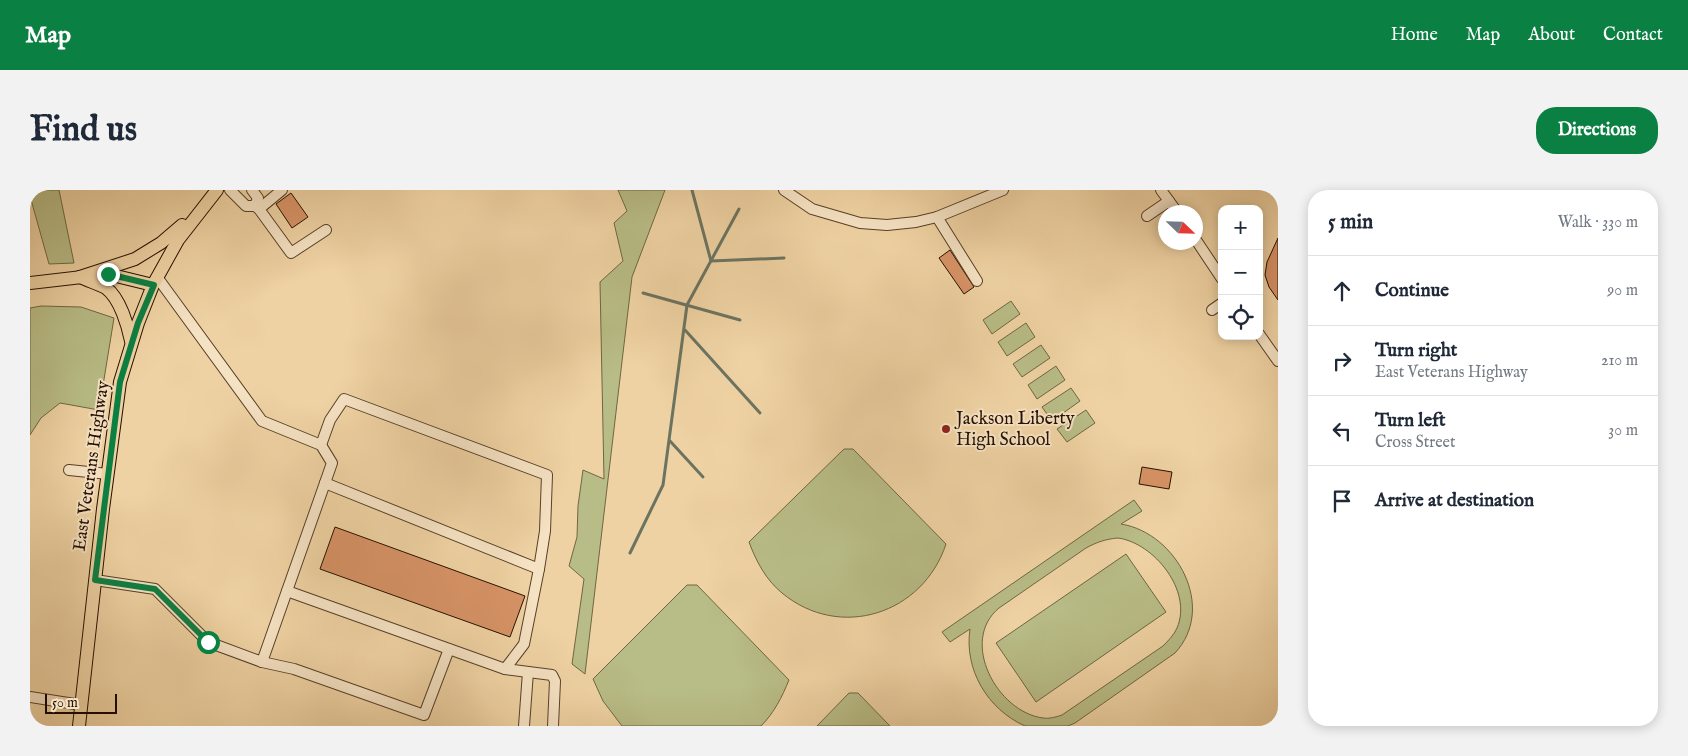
<!DOCTYPE html>
<meta charset="utf-8">
<style>
body{margin:0;font-family:"IM FELL English",serif;background:#f2f2f3;color:#1f2937}
.controls{position:absolute;right:15px;top:15px;display:grid;overflow:hidden;border-radius:10px;box-shadow:0 2px 12px #0003}
.controls button{width:45px;height:45px;display:grid;place-items:center;padding:0;border:0;border-bottom:1px solid #e0e1e3;background:#fff;color:#1f2937;font:25px sans-serif}
.compass{position:absolute;left:1128px;top:15px;width:45px;height:45px;border-radius:50%;background:#fff;box-shadow:0 2px 12px #0003;rotate:113deg}
.scale{position:absolute;left:15px;bottom:12px;width:72px;box-sizing:border-box;padding-left:5px;border:2px solid #260f00;border-top:0;font-size:14px;line-height:18px;white-space:nowrap;color:#260f00;-webkit-text-stroke:4px #f5e2c3;paint-order:stroke}
.stop{position:absolute;width:15px;height:15px;margin:-11px;border:4px solid #0b8043;border-radius:50%;background:#fff}
.stop.end{background:#0b8043;border-color:#fff;box-shadow:0 1px 5px #0008}
.list{margin:0;padding:0;list-style:none}
h2{display:flex;justify-content:space-between;align-items:center;height:65px;margin:0;padding:0 20px;font-size:21px}
h2 small{font-size:16px;font-weight:400;color:#747a83}
.list li{display:grid;grid-template-columns:32px 1fr auto;gap:15px;align-items:center;box-sizing:border-box;height:70px;padding:0 20px;border-top:1px solid #e0e1e3}
.list b{display:block;font-size:19px;white-space:nowrap}
.list p{margin:0;font-size:16px;white-space:nowrap;color:#747a83}
.list em{font-size:16px;font-style:normal;color:#747a83}
.icon{flex:none;width:28px;height:28px;fill:none;stroke:currentColor;stroke-width:2;stroke-linecap:round;stroke-linejoin:round}
.map{position:relative;flex:none;width:1248px;height:536px;overflow:hidden;border-radius:20px}
header{display:flex;align-items:center;gap:30px;box-sizing:border-box;height:70px;padding:0 25px;background:#0b8043;color:#fff}
header strong{font-size:24px}
nav{display:flex;gap:28px;margin-inline-start:auto;font-size:18px}
.intro{display:flex;align-items:center;justify-content:space-between;box-sizing:border-box;height:120px;padding:0 30px}
h1{margin:0;font-size:35px}
.button{padding:12px 22px;border-radius:20px;background:#0b8043;color:#fff;font-size:18px;font-weight:700}
main{display:flex;gap:30px;padding:0 30px}
aside{flex:1;background:#fff;border-radius:20px;box-shadow:0 2px 12px #0003}
.map>svg:first-child{display:block}
</style>
<header>
<strong>Map</strong>
<nav><a>Home</a><a>Map</a><a>About</a><a>Contact</a></nav>
</header>
<div class="intro"><h1>Find us</h1><a class="button">Directions</a></div>
<main>
<div class="map">
<svg width="1248" height="536" viewBox="0 0 1248 536">
<rect width="100%" height="100%" fill="#efd2a3"/>
<filter id="stains"><feTurbulence type="fractalNoise" baseFrequency=".004" numOctaves="4"/><feColorMatrix values="0 0 0 0 .2 0 0 0 0 .09 0 0 0 0 .02 0 0 0 .5 -.17"/></filter>
<radialGradient id="worn" r=".72"><stop offset=".6" stop-color="#630" stop-opacity="0"/><stop offset="1" stop-color="#630" stop-opacity=".3"/></radialGradient>
<g fill="#b8bc86" stroke="#6f6643" fill-rule="evenodd">
<path d="M0 0H29L44 73 19 74 0 6Z"/>
<path d="M588 0H635L602 87 555 484 542 474 554 389 539 376 547 347 548 316 553 280 574 289 570 92 593 71 584 33 597 21Z"/>
<path d="M981 111 990 124 962 144 953 130Z"/>
<path d="M11 116 51 117 84 128 69 220 30 213 11 228 0 245V118Z"/>
<path d="M996 133 1005 147 977 166 968 152Z"/>
<path d="M1011 155 1020 168 992 187 983 174Z"/>
<path d="M1026 176 1035 190 1007 209 998 195Z"/>
<path d="M1041 198 1050 211 1022 231 1012 217Z"/>
<path d="M1056 220 1065 233 1037 252 1027 239Z"/>
<path d="M814 259H823L916 354C893 424 810 451 752 403 736 390 726 371 719 352Z"/>
<path d="M1104 310 1112 321 1091 334C1147 343 1187 418 1145 463L1045 533 1038 536H995C957 519 934 479 940 439L920 452 912 442ZM1088 348C1124 353 1163 401 1147 438 1144 445 1138 451 1133 456L1032 525C1026 527 1019 529 1013 528 967 522 929 451 969 418L1056 358C1067 352 1076 349 1088 348Z"/>
<path d="M1096 364 1136 422 1006 512 966 453Z"/>
<path d="M657 395H667L759 490C752 507 744 523 731 536H592L573 511 563 489Z"/>
<path d="M819 503H828L860 536H787Z"/>
</g>
<g fill="none" stroke-linecap="round" stroke-linejoin="round">
<g stroke="#6c7461" stroke-width="3">
<path d="M662 0 681 71 754 68"/>
<path d="M613 103 710 130"/>
<path d="M655 140 730 223"/>
<path d="M640 251 673 287"/>
<path d="M600 363 633 295 657 115 709 19"/>
</g>
</g>
<g fill="#d79366" stroke="#260f00">
<path d="M261 3 278 27 262 38 246 14Z"/>
<path d="M1248 48V110L1239 97 1235 85 1237 72Z"/>
<path d="M920 60 944 97 934 104 909 68Z"/>
<path d="M1112 277 1142 282 1139 299 1109 294Z"/>
<path d="M305 337 495 406 480 447 290 379Z"/>
</g>
<g fill="none" stroke-linecap="round" stroke-linejoin="round">
<defs>
<g id="minor">
<path d="M200 0 216 16H225L229 19 261 63 296 40"/>
<path d="M222 0 228 8 225 16"/>
<path d="M754 0 782 19 830 33 857 35 886 32 907 27 973 0"/>
<path d="M1131 0 1147 22"/>
<path d="M229 19 252 0"/>
<path d="M1117 26 1139 11"/>
<path d="M907 27 947 91"/>
<path d="M1166 50 1192 89"/>
<path d="M1182 120 1192 113"/>
<path d="M1229 144 1248 171"/>
<path d="M291 255 300 230 314 209 517 285 515 341 509 379"/>
<path d="M39 280 78 284"/>
<path d="M65 390 125 399 178 452 232 472 302 273 291 255 232 231 127 87"/>
<path d="M257 401 475 479 494 454 509 379 295 293"/>
<path d="M232 472 264 479 394 525 419 459"/>
<path d="M475 479 522 485 525 491 523 536"/>
<path d="M0 507 51 515"/>
<path d="M494 536 498 482"/>
</g>
<g id="major">
<path d="M50 87 105 69 131 53 152 35"/>
<path d="M50 87C58 91 69 94 76 98 90 108 98 136 101 151"/>
<path d="M0 93 78 84 123 95"/>
<path d="M49 536 73 319 90 192 108 133 123 95 148 50 187 0"/>
</g>
</defs>
<use href="#minor" stroke="#584029" stroke-width="12"/>
<use href="#major" stroke="#260f00" stroke-width="14"/>
<use href="#minor" stroke="#f5e2c3" stroke-width="10"/>
<use href="#major" stroke="#efd2a3" stroke-width="12"/>
</g>
<g fill="none" stroke-linecap="round" stroke-linejoin="round">
<path stroke="#0b8043" stroke-width="6" d="M78 84 124 95 108 133 90 192 65 390 125 399 178 452"/>
</g>
<circle fill="#8f2418" stroke="#f5e2c3" stroke-width="2" cx="916" cy="239" r="5"/>
<g text-anchor="middle" dominant-baseline="central" stroke-width="4" stroke-linejoin="round" paint-order="stroke">
<g font-size="18" fill="#260f00" stroke="#f5e2c3" text-anchor="start">
<text x="926" y="229">Jackson Liberty<tspan x="926" dy="21">High School</tspan></text>
</g>
<g font-size="18" fill="#260f00" stroke="#f5e2c3">
<text transform="translate(62 276) rotate(-82)">East Veterans Highway</text>
</g>
</g>
<rect width="100%" height="100%" filter="url(#stains)"/>
<rect width="100%" height="100%" fill="url(#worn)"/>
</svg>
<div class="controls">
<button>+</button>
<button>−</button>
<button><svg class="icon" aria-label="locate" viewBox="0 0 24 24"><circle cx="12" cy="12" r="6"/><path d="M12 2v4M12 18v4M2 12h4M18 12h4"/></svg></button>
</div>
<svg class="compass" viewBox="-18 -18 36 36"><path d="M0-13l5 13h-10z" fill="#e53935"/><path d="M0 13l5-13h-10z" fill="#747a83"/></svg>
<div class="scale">50 m</div>
<div class="stop" style="left:178px;top:452px"></div>
<div class="stop end" style="left:78px;top:84px"></div>
</div>
<aside>
<h2>5 min<small>Walk · 330 m</small></h2>
<ul class="list">
<li><svg class="icon" aria-label="ahead" viewBox="0 0 24 24"><path d="M12 20V5M6 11l6-6 6 6"/></svg><div><b>Continue</b></div><em>90 m</em></li>
<li><svg class="icon" aria-label="right" viewBox="0 0 24 24"><path d="M7 20v-9h11M14 6l5 5-5 5"/></svg><div><b>Turn right</b><p>East Veterans Highway</p></div><em>210 m</em></li>
<li><svg class="icon" aria-label="left" viewBox="0 0 24 24"><path d="M17 20v-9H6M10 6l-5 5 5 5"/></svg><div><b>Turn left</b><p>Cross Street</p></div><em>30 m</em></li>
<li><svg class="icon" aria-label="arrive" viewBox="0 0 24 24"><path d="M6 21V4h12l-3 4 3 4H6"/></svg><div><b>Arrive at destination</b></div></li>
</ul>
</aside>
</main>
